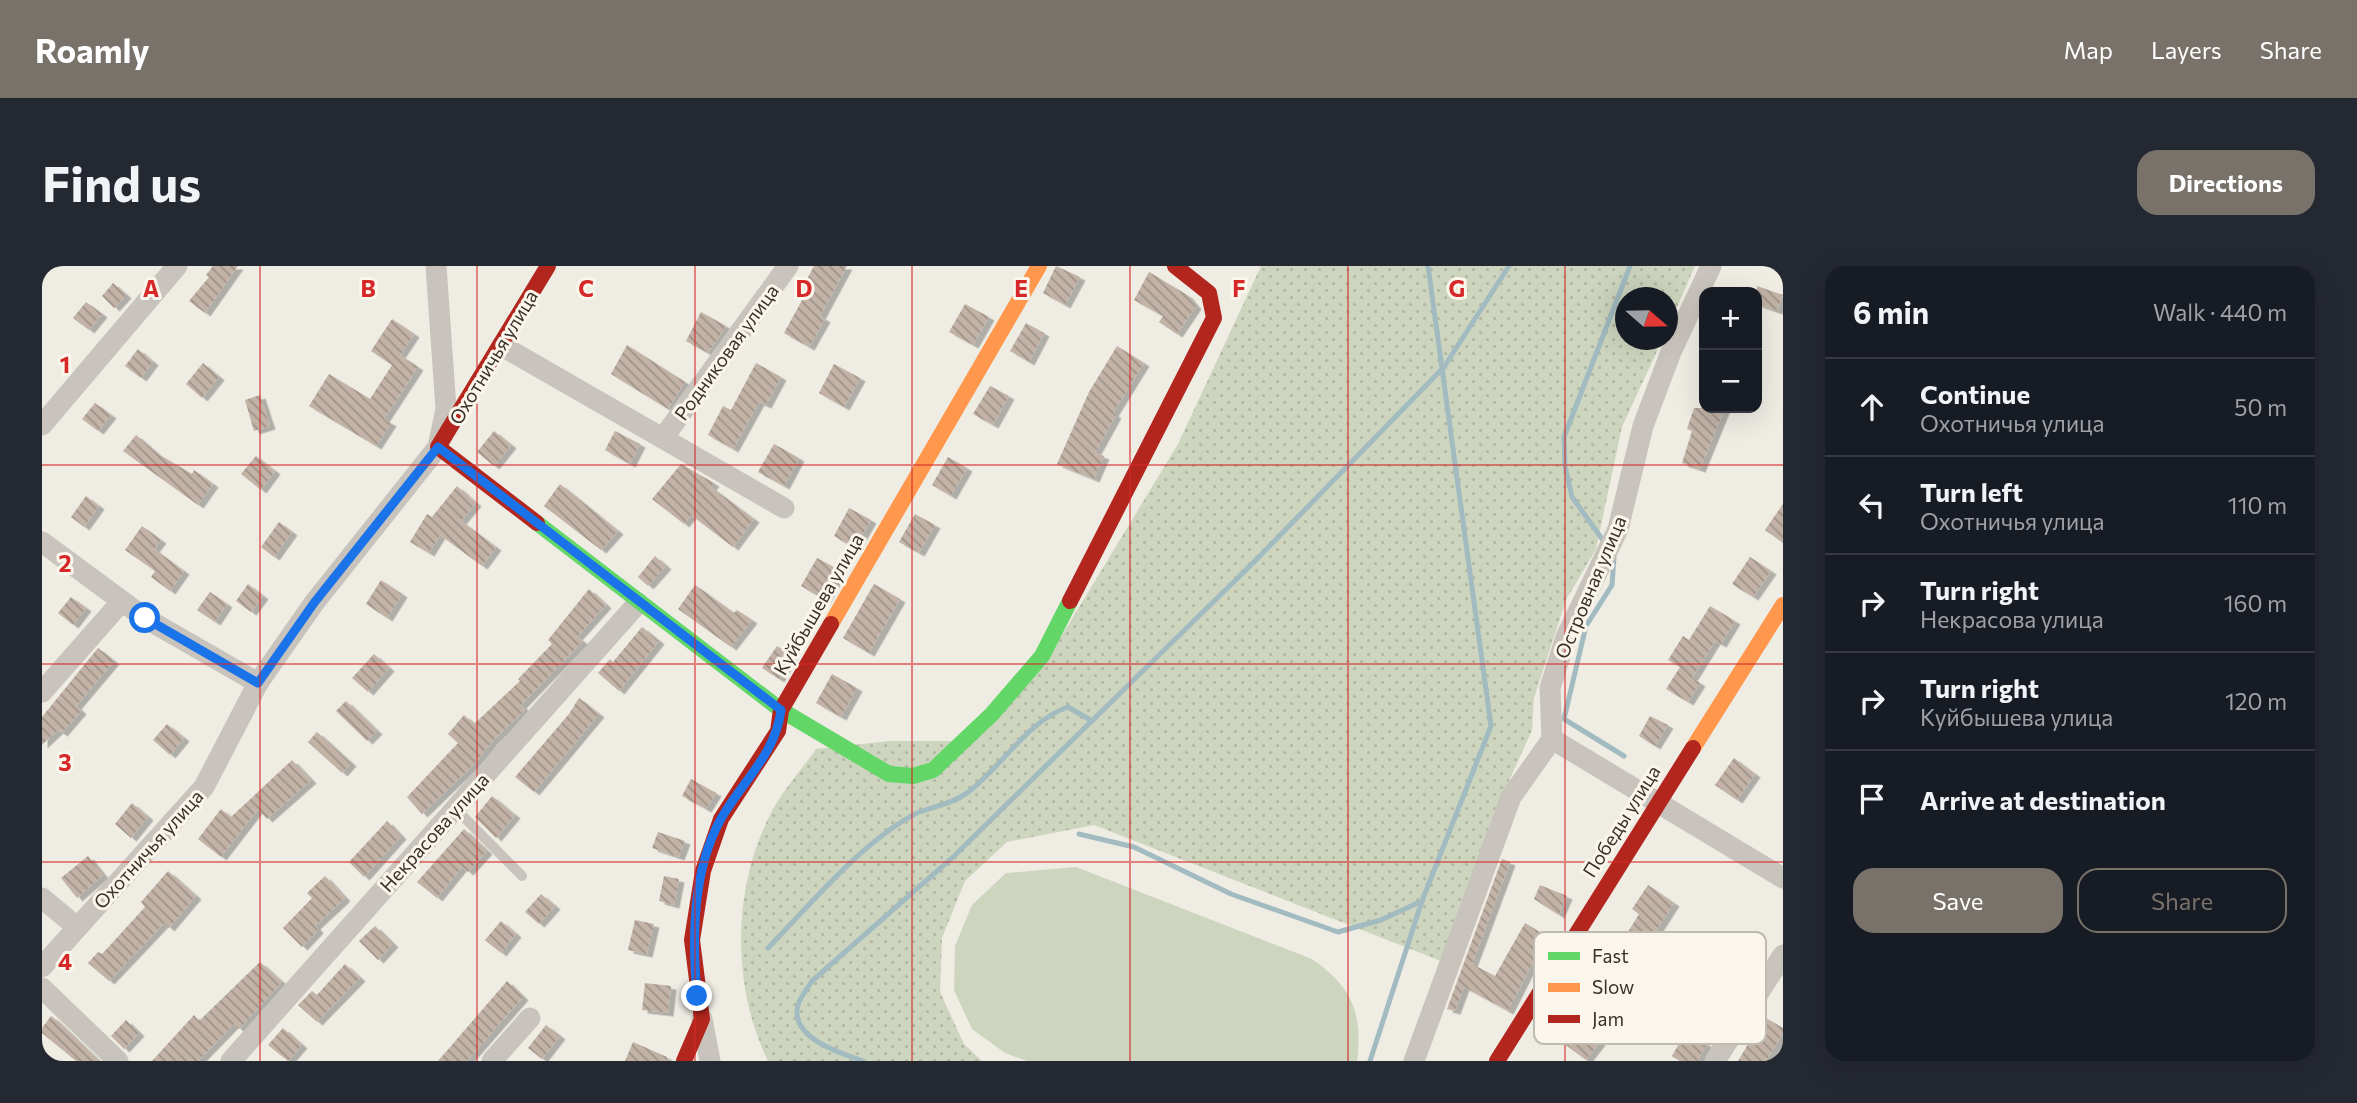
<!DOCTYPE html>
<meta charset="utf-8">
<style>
body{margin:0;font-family:Commissioner,sans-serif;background:#242831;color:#f1f3f6}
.controls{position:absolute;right:21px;top:21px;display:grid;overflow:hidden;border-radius:14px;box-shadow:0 7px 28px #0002}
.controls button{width:63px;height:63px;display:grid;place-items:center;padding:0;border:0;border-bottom:2px solid #363941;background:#171b24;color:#f1f3f6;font:35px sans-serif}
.compass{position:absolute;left:1573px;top:21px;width:63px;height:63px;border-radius:50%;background:#171b24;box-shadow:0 7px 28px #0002;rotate:110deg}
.stop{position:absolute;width:21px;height:21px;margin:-16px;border:5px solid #1a73e8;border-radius:50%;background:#fff}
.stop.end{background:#1a73e8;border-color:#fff;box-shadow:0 2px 7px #0008}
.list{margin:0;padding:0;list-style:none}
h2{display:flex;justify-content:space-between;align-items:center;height:91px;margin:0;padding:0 28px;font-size:30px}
h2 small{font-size:23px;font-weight:400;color:#9ea1a6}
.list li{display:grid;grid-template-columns:46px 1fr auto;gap:21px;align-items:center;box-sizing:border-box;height:98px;padding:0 28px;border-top:2px solid #363941}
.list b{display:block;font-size:26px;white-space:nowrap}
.list p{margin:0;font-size:23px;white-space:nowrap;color:#9ea1a6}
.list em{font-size:23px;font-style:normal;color:#9ea1a6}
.actions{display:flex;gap:14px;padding:21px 28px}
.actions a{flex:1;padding:16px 0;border:2px solid #79726b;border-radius:21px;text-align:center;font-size:24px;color:#79726b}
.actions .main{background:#79726b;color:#fff}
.icon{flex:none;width:38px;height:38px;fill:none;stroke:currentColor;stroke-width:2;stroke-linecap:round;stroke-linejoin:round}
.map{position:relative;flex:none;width:1741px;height:795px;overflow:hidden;border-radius:21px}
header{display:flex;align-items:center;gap:42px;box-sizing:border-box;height:98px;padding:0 35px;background:#79726b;color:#fff}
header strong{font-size:33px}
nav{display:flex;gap:38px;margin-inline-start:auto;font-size:24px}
.intro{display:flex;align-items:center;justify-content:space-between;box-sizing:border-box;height:168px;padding:0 42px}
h1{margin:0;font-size:49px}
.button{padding:18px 32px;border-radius:21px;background:#79726b;color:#fff;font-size:24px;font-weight:700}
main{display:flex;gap:42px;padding:0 42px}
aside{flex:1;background:#171b24;border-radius:21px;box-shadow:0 7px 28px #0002}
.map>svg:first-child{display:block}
</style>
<header>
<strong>Roamly</strong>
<nav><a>Map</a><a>Layers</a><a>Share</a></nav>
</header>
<div class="intro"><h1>Find us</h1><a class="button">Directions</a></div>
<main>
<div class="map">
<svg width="1741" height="795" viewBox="0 0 1741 795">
<defs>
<pattern id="grass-dots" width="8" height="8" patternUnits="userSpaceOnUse" patternTransform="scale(1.75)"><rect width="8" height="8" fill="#cdd5be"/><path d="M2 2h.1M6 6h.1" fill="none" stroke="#b1b7a3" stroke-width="1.8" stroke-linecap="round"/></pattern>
<pattern id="building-back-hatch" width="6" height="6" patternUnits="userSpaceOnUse" patternTransform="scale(1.75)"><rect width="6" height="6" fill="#c2b3a6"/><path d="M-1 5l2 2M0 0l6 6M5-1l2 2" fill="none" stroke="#9f9287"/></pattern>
<filter id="shadow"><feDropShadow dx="5.5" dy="3.5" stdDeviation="0" flood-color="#0004"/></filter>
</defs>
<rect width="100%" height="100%" fill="#efece4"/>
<path fill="url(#grass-dots)" d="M1219 0H1653L1626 62V32H1584V74H1620L1580 161 1554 283 1524 334 1492 432 1490 464 1449 555 1404 697 1052 559 965 576 923 615 900 672 898 726 922 778 940 795H726C689 719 690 620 730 545 742 523 760 503 774 483L847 475H924L1008 389 1136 178Z"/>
<path fill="#cdd5be" d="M1034 601 1270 693C1310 721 1321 747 1315 795H985L963 787 930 763 912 724 913 680 930 639 964 607Z"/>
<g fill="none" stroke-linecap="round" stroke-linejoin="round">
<g stroke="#a1bbc0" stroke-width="5">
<path d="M1563 277 1530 231 1523 200 1522 171 1588 0"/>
<path d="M1572 291 1570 319 1544 360 1522 453 1582 490"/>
<path d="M1037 568 1092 581 1189 628 1296 666 1339 654 1380 635"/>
<path d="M726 682C768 639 818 578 871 549 889 540 909 539 925 527 960 501 985 455 1026 441L1050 455"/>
<path d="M821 795C798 787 747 772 756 739 758 731 766 722 770 715L911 591 1212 296 1402 101 1467 0"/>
<path d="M1328 795 1380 635 1449 460 1386 0"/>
</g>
</g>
<g fill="url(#building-back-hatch)" filter="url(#shadow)">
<path d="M171 0H196L163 47 147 35 167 11 164 9Z"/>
<path d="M772 0H805L778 50 783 53 767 81 742 67 764 27 759 24Z"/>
<path d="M1014 0 1038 11 1023 39 1001 27Z"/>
<path d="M1107 6 1145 29 1154 40 1135 68 1117 56 1121 50 1092 34Z"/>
<path d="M71 17 84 29 72 42 60 30Z"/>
<path d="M1715 20 1741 29 1735 45 1715 38Z"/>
<path d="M44 36 60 48 47 64 31 52Z"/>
<path d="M923 38 947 51 931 79 907 66Z"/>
<path d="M659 46 684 60 666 87 644 75Z"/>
<path d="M350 53 372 68 358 89 376 101 342 153 349 157 334 180 267 140 287 108 328 133 350 99 329 85Z"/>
<path d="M984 57 1002 67 987 96 968 85Z"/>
<path d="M585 79 643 116 626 143 569 108Z"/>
<path d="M1075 80 1102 97 1071 147 1074 149 1053 187 1062 190 1052 213 1015 198 1047 126Z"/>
<path d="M96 83 111 96 99 112 83 100Z"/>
<path d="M161 97 177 111 160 132 144 118Z"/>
<path d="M714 97 739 111 724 139 717 136 691 183 666 169 681 140 689 144Z"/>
<path d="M792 98 818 112 802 141 777 127Z"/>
<path d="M948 120 967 130 951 159 931 148Z"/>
<path d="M218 129 228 160 212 165 203 134Z"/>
<path d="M53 137 69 149 56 165 40 153Z"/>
<path d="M1652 142H1683L1658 203 1640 197 1650 165 1645 163Z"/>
<path d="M452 165 469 179 452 200 435 186Z"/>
<path d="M573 165 598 178 588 198 563 184Z"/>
<path d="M94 169 116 188 150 208 152 204 171 218 156 239 81 185Z"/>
<path d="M732 178 757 192 742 220 716 206Z"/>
<path d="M214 190 233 205 219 224 199 208Z"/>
<path d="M906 191 925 202 909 230 890 219Z"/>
<path d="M639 198 672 217 669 221 712 253 691 281 649 249 642 258 610 233Z"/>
<path d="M518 218 576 265 559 284 502 240Z"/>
<path d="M415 220 434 237 419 255 454 281 440 300 398 269 387 287 368 276 385 248 390 251Z"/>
<path d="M44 230 57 240 42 261 29 251Z"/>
<path d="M1741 238V277L1723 264Z"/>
<path d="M807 242 829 254 813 282 792 270Z"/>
<path d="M873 248 893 259 877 287 857 276Z"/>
<path d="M237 256 250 266 232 291 219 281Z"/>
<path d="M100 260 119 274 112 283 142 305 128 325 109 311 113 305 83 284Z"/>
<path d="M613 290 624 300 606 320 596 311Z"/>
<path d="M1708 291 1729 305 1711 331 1690 318Z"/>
<path d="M775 292 799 305 783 334 759 320Z"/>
<path d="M339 314 360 328 345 352 324 338Z"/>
<path d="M206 318 221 330 209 346 194 335Z"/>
<path d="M832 318 858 333 827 387 801 372Z"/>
<path d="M653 319 692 347 695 344 710 354 689 381 636 343Z"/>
<path d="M547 323 564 339 535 371 541 375 479 439 483 444 451 474 436 494 380 548 365 531 416 477 406 468 422 449 432 458 478 415 476 413 510 378 506 374Z"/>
<path d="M168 326 185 338 173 356 155 344Z"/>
<path d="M29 331 44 342 31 359 16 347Z"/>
<path d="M1668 340 1693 355 1679 378 1673 375 1650 412 1658 417 1646 436 1624 423 1638 401 1626 394 1641 370 1647 374Z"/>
<path d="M600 361 617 375 577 425 556 407 568 393 571 396Z"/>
<path d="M735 380 750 390 737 413 720 402Z"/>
<path d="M56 382 72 395 34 440 39 445 20 467 16 464 0 479V451Z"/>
<path d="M332 388 347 402 326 426 310 412Z"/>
<path d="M790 408 815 422 799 451 774 437Z"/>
<path d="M537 432 557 448 492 526 473 511 527 448Z"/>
<path d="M304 435 335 465 325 475 294 445Z"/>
<path d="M1608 450 1626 459 1613 480 1597 470Z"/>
<path d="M125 458 142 472 128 489 111 474Z"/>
<path d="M275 466 309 497 300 507 266 476Z"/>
<path d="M1692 492 1713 508 1695 534 1673 519Z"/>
<path d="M250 494 269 514 225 553 216 543 179 591 156 573 179 543 189 551Z"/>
<path d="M649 513 674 527 664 543 640 530Z"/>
<path d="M450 530 473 549 454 572 433 551Z"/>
<path d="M90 537 106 551 89 572 73 558Z"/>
<path d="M345 555 359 570 322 611 307 596Z"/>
<path d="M422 563 445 585 426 606 420 601 395 632 375 616Z"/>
<path d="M616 566 643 575 637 591 610 582Z"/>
<path d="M46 590 61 609 35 632 19 612Z"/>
<path d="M1460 593 1468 596 1430 698 1453 710 1483 657 1504 670 1466 745 1422 721 1413 745 1405 743Z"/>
<path d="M126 605 154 630 127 662 122 657 67 715 46 697 56 686 60 688 103 641 99 636Z"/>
<path d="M283 610 303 632 273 660 276 664 260 681 241 662 270 632 265 627Z"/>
<path d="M622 610 637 613 632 639 617 635Z"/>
<path d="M1498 619 1525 630 1517 649 1492 633Z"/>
<path d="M1606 619 1632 637 1595 695 1575 684 1597 648 1590 643Z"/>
<path d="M499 628 513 640 497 658 483 646Z"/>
<path d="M593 654 612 658 605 688 586 684Z"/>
<path d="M459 655 474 668 459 687 443 674Z"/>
<path d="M333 660 351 678 336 694 317 675Z"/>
<path d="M218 696 240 716 197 763 192 758 156 795H110L152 749 157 755Z"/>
<path d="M303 698 318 712 275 756 256 739 270 725 275 729Z"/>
<path d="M465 715 481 731 425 795H396Z"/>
<path d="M603 717 629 720 626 747 600 744Z"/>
<path d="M9 750 13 753 57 795H34L0 767V762Z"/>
<path d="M1722 751 1741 762V767L1724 795H1696Z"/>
<path d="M84 754 97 767 82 783 69 770Z"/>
<path d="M504 759 518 770 500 793 486 782Z"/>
<path d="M1534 759 1558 776 1544 794 1521 777Z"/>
<path d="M241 762 260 779 246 795 226 779Z"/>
<path d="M1644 765 1665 778 1655 795H1638L1630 790Z"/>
<path d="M591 776 625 791V795H583Z"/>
</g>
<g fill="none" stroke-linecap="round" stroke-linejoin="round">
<path stroke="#c8c3bc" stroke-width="10" d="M413 542 480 610"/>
<g stroke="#c8c3bc" stroke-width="21">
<path d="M460 80 742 242"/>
<path d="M0 159 135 0"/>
<path d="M621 172 746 0"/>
<path d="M0 276 103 352 216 417"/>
<path d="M0 426 80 335"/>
<path d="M1510 473 1741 612"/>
<path d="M0 632 35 661"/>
<path d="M0 701 162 521 216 417 272 337 396 181 404 143 394 0"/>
<path d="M0 722 76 795"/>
<path d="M660 753 668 795"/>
<path d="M189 795 596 337"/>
<path d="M450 795 488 752"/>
<path d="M1372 795 1469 531 1510 473 1508 422 1524 371 1576 263 1601 160 1629 86 1669 0"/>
<path d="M1673 795 1741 689"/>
</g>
<path stroke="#63d668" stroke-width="16" d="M495 257 739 444 847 508 871 510 891 504 950 448 1000 390 1028 335"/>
<g stroke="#ff974d" stroke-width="16">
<path d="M789 358 997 0"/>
<path d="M1651 482 1741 339"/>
</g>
<g stroke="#b3261e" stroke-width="16">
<path d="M495 257 396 181 506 0"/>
<path d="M1028 335 1172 52 1167 27 1133 0"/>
<path d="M642 795 660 753 650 674 661 605 679 553 736 465 739 444 789 358"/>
<path d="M1455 795 1651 482"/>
</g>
</g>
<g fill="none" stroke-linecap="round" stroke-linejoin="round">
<path stroke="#1a73e8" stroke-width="9" d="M103 352 216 417 272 337 396 181 739 444C734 487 701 515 680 551 650 603 650 672 655 730"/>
</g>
<path fill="none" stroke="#d62828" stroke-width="2" stroke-opacity="0.55" d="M218 0V795M435 0V795M653 0V795M870 0V795M1088 0V795M1306 0V795M1523 0V795M0 199H1741M0 398H1741M0 596H1741"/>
<g text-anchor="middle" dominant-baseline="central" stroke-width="6" stroke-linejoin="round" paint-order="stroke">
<g font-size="19" fill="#39312a" stroke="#faf6ec">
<text transform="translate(684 86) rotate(-54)">Родниковая улица</text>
<text transform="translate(451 91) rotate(-59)">Охотничья улица</text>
<text transform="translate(1548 321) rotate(-67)">Островная улица</text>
<text transform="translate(776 338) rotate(-60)">Куйбышева улица</text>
<text transform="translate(1579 555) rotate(-58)">Победы улица</text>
<text transform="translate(392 566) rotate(-48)">Некрасова улица</text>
<text transform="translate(106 583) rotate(-48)">Охотничья улица</text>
</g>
</g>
<rect x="1492" y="666" width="232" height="112" rx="10" fill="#faf6ec" stroke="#c0bbb2" stroke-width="2"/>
<rect x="1506" y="686" width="32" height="8" fill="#63d668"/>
<rect x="1506" y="717" width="32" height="9" fill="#ff974d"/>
<rect x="1506" y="749" width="32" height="8" fill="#b3261e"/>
<g font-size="19" fill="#39312a">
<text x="1550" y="697">Fast</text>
<text x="1550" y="728">Slow</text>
<text x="1550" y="760">Jam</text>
</g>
<g font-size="23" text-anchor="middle" font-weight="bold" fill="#d62828" stroke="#faf6ec" stroke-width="6" stroke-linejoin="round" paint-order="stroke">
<text x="109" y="31">A</text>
<text x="326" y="31">B</text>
<text x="544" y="31">C</text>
<text x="762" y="31">D</text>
<text x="979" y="31">E</text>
<text x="1197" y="31">F</text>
<text x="1415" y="31">G</text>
<text x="23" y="107">1</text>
<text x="23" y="306">2</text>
<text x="23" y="505">3</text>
<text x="23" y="704">4</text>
</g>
</svg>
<div class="controls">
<button>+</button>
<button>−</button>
</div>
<svg class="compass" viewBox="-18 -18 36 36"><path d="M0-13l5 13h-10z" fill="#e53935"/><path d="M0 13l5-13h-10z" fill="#9ea1a6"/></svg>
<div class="stop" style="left:103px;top:352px"></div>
<div class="stop end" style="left:655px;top:730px"></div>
</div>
<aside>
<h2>6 min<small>Walk · 440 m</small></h2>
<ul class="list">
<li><svg class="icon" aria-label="ahead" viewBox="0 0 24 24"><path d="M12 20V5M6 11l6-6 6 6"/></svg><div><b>Continue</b><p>Охотничья улица</p></div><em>50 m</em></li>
<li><svg class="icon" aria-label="left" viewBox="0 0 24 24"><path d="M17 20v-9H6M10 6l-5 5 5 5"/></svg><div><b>Turn left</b><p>Охотничья улица</p></div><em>110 m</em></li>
<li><svg class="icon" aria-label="right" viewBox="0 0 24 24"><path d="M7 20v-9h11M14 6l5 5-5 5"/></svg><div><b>Turn right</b><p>Некрасова улица</p></div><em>160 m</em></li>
<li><svg class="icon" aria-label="right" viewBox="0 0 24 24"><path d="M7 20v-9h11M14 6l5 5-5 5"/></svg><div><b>Turn right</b><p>Куйбышева улица</p></div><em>120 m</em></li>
<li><svg class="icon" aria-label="arrive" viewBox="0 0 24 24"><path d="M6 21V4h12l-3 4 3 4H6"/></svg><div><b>Arrive at destination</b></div></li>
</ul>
<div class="actions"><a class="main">Save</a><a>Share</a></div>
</aside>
</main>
